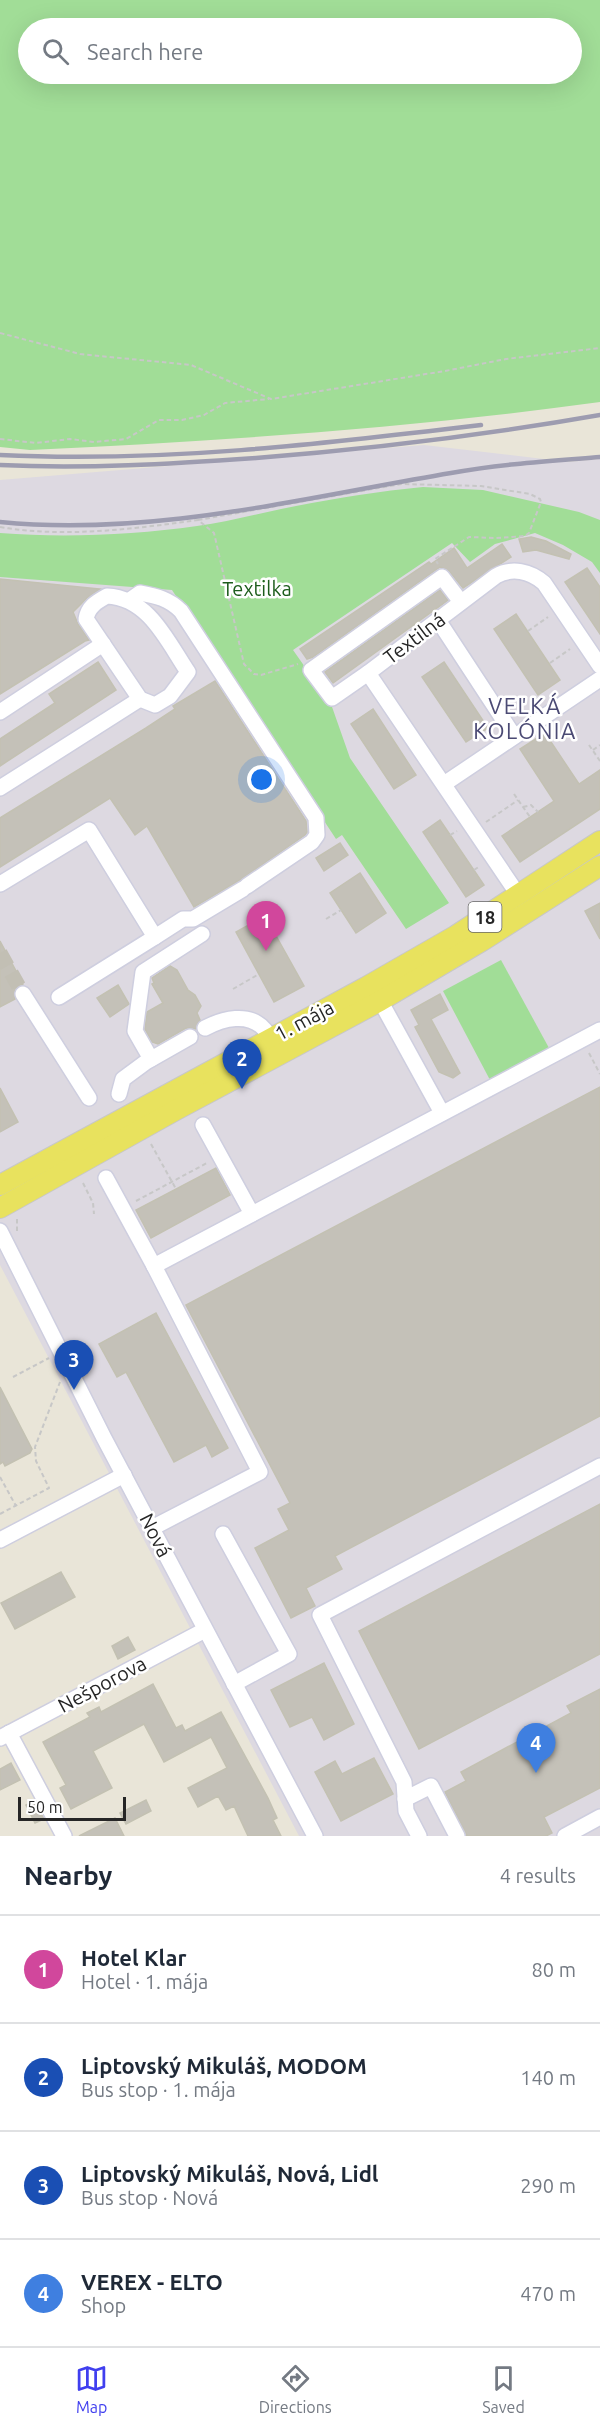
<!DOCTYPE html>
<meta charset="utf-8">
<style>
body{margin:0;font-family:Ubuntu,sans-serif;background:#f2f2f3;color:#1f2937}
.scale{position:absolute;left:18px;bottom:15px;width:108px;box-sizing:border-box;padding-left:6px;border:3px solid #262626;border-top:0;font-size:16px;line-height:21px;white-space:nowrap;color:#262626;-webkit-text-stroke:4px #fff;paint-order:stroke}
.you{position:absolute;left:262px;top:780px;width:21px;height:21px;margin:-15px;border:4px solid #fff;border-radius:50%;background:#1a73e8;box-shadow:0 0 0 9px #1a73e833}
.badge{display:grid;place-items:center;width:39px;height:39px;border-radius:50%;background:#403fef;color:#fff;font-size:20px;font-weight:700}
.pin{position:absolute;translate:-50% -50px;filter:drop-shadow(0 2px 3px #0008)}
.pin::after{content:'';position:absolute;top:32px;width:21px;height:18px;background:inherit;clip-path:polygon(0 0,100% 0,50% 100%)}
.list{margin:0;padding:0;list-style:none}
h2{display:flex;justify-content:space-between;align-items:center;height:78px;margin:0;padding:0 24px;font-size:26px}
h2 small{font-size:20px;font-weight:400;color:#747a83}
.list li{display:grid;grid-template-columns:39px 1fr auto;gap:18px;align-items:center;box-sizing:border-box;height:108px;padding:0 24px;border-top:2px solid #e0e1e3}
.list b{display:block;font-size:22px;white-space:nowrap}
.list p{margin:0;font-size:20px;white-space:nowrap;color:#747a83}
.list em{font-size:20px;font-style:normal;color:#747a83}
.icon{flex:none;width:33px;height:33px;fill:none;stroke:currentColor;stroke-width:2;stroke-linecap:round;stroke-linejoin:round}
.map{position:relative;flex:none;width:600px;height:1836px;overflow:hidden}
.search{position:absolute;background:#fff;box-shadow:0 6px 24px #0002;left:18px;right:18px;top:18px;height:66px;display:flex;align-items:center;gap:15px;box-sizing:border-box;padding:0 21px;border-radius:33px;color:#747a83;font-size:22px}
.sheet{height:510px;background:#fff}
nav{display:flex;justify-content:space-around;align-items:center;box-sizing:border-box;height:84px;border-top:2px solid #e0e1e3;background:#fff;font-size:16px;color:#747a83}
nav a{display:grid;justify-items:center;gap:3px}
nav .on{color:#403fef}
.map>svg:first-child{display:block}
</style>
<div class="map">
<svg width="600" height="1836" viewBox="0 0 600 1836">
<rect width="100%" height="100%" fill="#e9e5d8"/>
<path fill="#ddd9e1" d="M424 445 569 462 600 459V1836H299L0 1265V480Z"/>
<g fill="#a1dd97" fill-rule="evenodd">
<path d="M0 0H600V402C411 428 221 441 30 450L0 447ZM28 28H572V74H28Z"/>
<path d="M423 487 483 490 579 512 600 520V573L592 562 563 545 535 533 495 544 470 562 452 543 293 650 331 704 350 758 449 903 406 929 342 835 336 839 172 590 0 577V533C64 538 133 535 197 526 230 522 263 512 296 506 338 498 380 491 423 487Z"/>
<path d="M501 960 549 1048 490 1080 443 991Z"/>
</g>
<g fill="#c4c1b8" stroke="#c3c1b2" stroke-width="1.5">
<path d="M531 537 546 541 571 554 569 559 536 550 523 552 519 539Z"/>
<path d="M502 544 511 557 463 588 449 571 440 567 313 657 307 659 300 649 429 562 431 564 454 548 467 568Z"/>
<path d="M587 568 600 587V634L565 582Z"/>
<path d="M0 579 100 589 87 598 73 612 78 624 89 640 85 641 0 694Z"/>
<path d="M440 590 448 600 333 683 325 672Z"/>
<path d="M516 614 560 680 538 695 494 629Z"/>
<path d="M98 662 116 690 0 766V739L55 703 49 694Z"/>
<path d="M444 662 488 728 466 742 422 677Z"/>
<path d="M215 681 306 821 307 832 305 835 240 880 194 907 147 826 135 835 110 798 0 867V818L146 728 175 709 173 706Z"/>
<path d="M373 709 416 775 394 789 351 724Z"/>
<path d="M545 733 579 784 600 770V809L520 862 502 836 554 801 520 749Z"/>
<path d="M440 820 484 885 466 897 423 832Z"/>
<path d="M340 843 348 855 324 871 316 858Z"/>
<path d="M360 873 386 913 356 933 330 893Z"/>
<path d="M600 903V939L585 911Z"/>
<path d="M265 916 304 986 274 1002 236 932Z"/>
<path d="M0 941 23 984 15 989V999L0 1007Z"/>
<path d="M170 966 177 970 188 990 195 995 201 1006 197 1013 200 1020 196 1029 186 1028 158 1044 152 1042 145 1029 147 1012 163 1003 152 984 154 983 152 978Z"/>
<path d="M118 985 129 1004 110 1017 97 998Z"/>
<path d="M440 994 448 1010 431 1019 460 1073 453 1078 439 1072 415 1027 419 1025 411 1010Z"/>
<path d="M600 1087V1416L335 1556 342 1569 306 1588 315 1606 291 1618 255 1548 289 1530 278 1509 290 1503 186 1305Z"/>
<path d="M0 1088 18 1122 0 1132Z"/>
<path d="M216 1168 230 1195 151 1238 136 1210Z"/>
<path d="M156 1313 228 1448 212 1457 206 1445 174 1462 126 1372 117 1377 99 1344Z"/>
<path d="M0 1387 32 1449 30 1453 5 1466 3 1462 0 1464Z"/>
<path d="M600 1504V1654L419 1749 359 1631Z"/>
<path d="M61 1572 75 1597 15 1629 1 1603Z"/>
<path d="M128 1637 135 1650 118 1659 112 1646Z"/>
<path d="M324 1663 354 1724 324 1740 312 1717 290 1727 271 1690Z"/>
<path d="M153 1684 176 1728 182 1725 185 1731 221 1712 268 1798 277 1818 273 1820 281 1836H248L234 1806 226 1810 218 1796 198 1807 188 1788 227 1768 211 1737 164 1762 144 1724 93 1751 112 1788 71 1809 60 1788 66 1785 43 1742 90 1717 87 1713 99 1707 101 1712Z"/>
<path d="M600 1689V1788L544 1817 552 1833 546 1836H467L445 1792 466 1781 461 1772 571 1713 567 1706Z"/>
<path d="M374 1758 393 1794 341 1821 315 1772 335 1761 342 1774Z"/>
<path d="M11 1763 20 1780 0 1790V1769Z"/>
<path d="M146 1800 151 1811 126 1824 120 1813Z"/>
<path d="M34 1801 44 1819 35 1823 26 1805Z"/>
<path d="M115 1818 124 1836H79Z"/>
</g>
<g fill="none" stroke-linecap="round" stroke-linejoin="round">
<path stroke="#c2bfb4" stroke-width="15" stroke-dasharray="15 8" stroke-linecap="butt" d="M0 953 23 994"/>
<defs>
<g id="minor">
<path d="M107 596C149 598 167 641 188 672L170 696 155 705 140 699 86 619C88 607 96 602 107 596Z"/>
<path d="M130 600 140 593C157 596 169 599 181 611L316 818 317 835 312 842 247 886"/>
<path d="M438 620 514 736"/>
<path d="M368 673 332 698 311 670 442 577 461 602"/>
<path d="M0 712 103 644"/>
<path d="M444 784 600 679"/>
<path d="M0 788 140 699"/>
<path d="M0 884 89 830 155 937 59 997"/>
<path d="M519 896 368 673 496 576C512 567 530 571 544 583L600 666"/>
<path d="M155 937 183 919H193L243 889"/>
<path d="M23 994 89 1098"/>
<path d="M373 994 382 1004 442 1113"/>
<path d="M205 1028C222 1019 249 1011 265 1030 268 1035 271 1042 274 1047"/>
<path d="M151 1059 135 1031 143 972 202 934"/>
<path d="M119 1094 123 1079 146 1062 190 1037"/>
<path d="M203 1125 252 1214"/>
<path d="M106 1178 154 1266"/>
<path d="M0 1231 104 1438 315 1836"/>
<path d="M152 1528 260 1472 154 1266 600 1030"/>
<path d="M223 1534 289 1654 234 1684"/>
<path d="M0 1540 124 1475"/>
<path d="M9 1733 64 1836"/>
<path d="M0 1738 205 1630"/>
<path d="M405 1799 431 1786 457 1836"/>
<path d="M419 1836 406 1811 404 1782 320 1615 600 1466"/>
<path d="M565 1836 600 1817"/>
</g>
<g id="major">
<path d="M0 1185 366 987 455 936 600 841"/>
<path d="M0 1208 176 1110 380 1001 482 941 600 866"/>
</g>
</defs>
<use href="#minor" stroke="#cecedf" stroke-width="18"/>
<use href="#major" stroke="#c7c7c7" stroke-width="22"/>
<g stroke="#c7c7c7" stroke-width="2" stroke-dasharray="4.5 3" stroke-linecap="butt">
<path d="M0 333 80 354 191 365 271 399 445 371 506 359 600 348"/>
<path d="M0 439 36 443 70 439 94 442 126 439 159 420H182L204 415 225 403 269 399"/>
<path d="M198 520 401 484 481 486 530 494 540 499 541 502 529 533 525 536 496 538 469 537 435 559 438 564"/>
<path d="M0 527C65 538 133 529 198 520L214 533 244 664 254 674 261 675 298 664"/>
<path d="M528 631 548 617"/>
<path d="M550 663 570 649"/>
<path d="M589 745 600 761"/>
<path d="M593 750 600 745"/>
<path d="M514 794 530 817"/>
<path d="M523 807 531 805 538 812"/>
<path d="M486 822 518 800"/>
<path d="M450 835 457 831"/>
<path d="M474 870 480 866"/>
<path d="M326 919 341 910"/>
<path d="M233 989 259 974"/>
<path d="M589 1053 600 1074"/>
<path d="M151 1144 176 1189"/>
<path d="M83 1183 93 1203 94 1214"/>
<path d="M136 1201 207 1163"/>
<path d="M17 1219V1231"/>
<path d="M13 1377 49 1358"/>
<path d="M0 1477 16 1506"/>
<path d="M0 1514 49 1488 36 1461 35 1447 60 1382"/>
</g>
<use href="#minor" stroke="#fff" stroke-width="15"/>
<use href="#major" stroke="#e8e25e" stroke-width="20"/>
<g stroke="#9d9cb0" stroke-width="4.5">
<path d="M0 455C161 463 322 444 481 425"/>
<path d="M0 465C85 469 171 464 256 458 371 449 486 435 600 415"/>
<path d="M0 522C151 537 302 498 451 473 500 464 550 461 600 457"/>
</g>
</g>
<g text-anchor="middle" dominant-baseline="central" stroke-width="5" stroke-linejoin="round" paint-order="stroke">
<rect fill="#fff" stroke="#676767" stroke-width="1.5" x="468.5" y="902" width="33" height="30" rx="4.5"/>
<g font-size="18" font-weight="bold" fill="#262626">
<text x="485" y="917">18</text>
</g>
<g font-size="20" fill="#1d5d1c" stroke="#fff">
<text x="257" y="588">Textilka</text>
</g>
<g font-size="20" fill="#262626" stroke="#fff">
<text transform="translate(414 638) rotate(-37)">Textilná</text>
<text transform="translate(304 1020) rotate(-28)">1. mája</text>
<text transform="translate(156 1535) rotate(63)">Nová</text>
<text transform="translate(102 1684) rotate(-28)">Nešporova</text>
</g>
<g font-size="22" letter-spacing="1.5" fill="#4b4a74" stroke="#fff">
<text x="525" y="705">VEĽKÁ<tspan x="525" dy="25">KOLÓNIA</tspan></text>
</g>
</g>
</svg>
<div class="scale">50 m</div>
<div class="you"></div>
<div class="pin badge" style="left:266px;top:951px;background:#d1479c">1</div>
<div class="pin badge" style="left:242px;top:1089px;background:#1a4fb4">2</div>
<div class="pin badge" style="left:74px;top:1390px;background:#1a4fb4">3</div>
<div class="pin badge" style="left:536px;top:1773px;background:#3f7fe0">4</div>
<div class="search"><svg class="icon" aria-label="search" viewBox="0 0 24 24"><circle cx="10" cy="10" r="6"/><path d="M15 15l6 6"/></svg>Search here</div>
</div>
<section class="sheet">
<h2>Nearby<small>4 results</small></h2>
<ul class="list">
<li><span class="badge" style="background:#d1479c">1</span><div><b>Hotel Klar</b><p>Hotel · 1. mája</p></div><em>80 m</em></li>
<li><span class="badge" style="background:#1a4fb4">2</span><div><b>Liptovský Mikuláš, MODOM</b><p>Bus stop · 1. mája</p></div><em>140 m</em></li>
<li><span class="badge" style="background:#1a4fb4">3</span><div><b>Liptovský Mikuláš, Nová, Lidl</b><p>Bus stop · Nová</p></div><em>290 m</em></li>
<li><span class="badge" style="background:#3f7fe0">4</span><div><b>VEREX - ELTO</b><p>Shop</p></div><em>470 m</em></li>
</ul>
</section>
<nav>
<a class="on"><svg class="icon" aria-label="map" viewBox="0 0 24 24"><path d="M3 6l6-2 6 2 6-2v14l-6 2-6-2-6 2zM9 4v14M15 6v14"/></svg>Map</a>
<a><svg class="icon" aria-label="directions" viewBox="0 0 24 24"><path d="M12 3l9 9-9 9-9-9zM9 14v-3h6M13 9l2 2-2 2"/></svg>Directions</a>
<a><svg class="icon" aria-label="saved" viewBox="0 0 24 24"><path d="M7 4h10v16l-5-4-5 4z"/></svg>Saved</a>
</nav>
